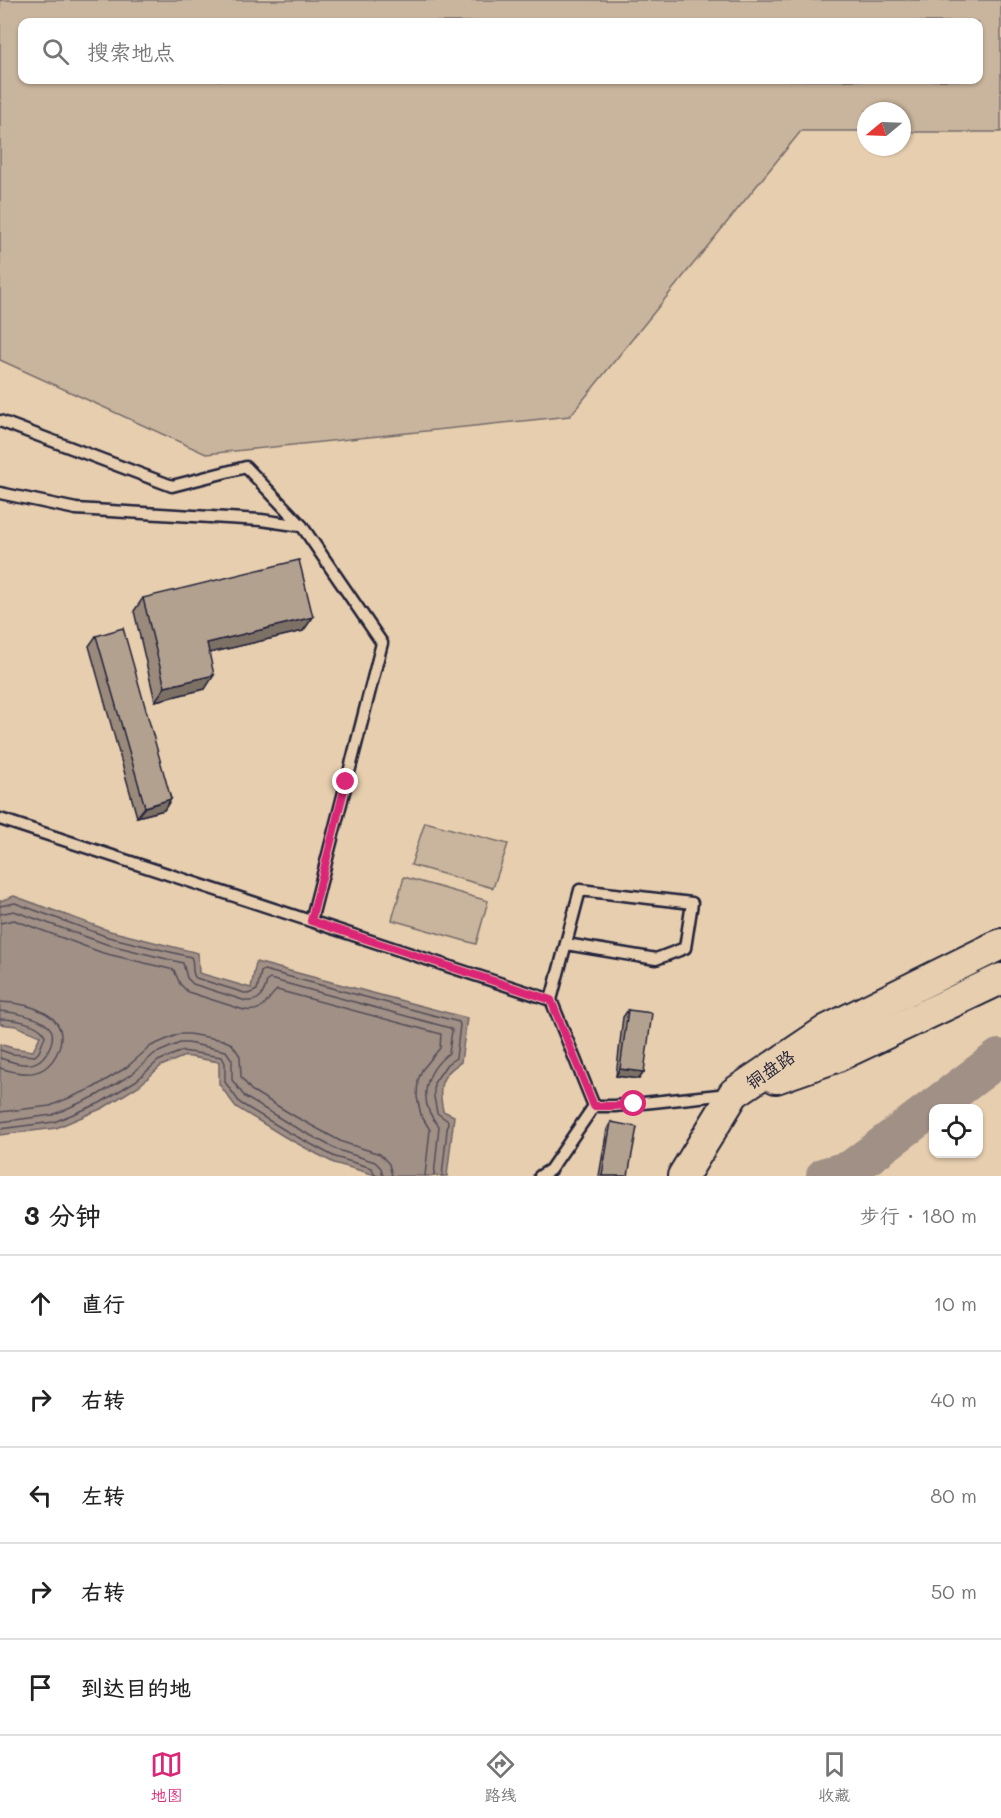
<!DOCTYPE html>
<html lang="zh">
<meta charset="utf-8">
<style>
body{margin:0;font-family:Mali,"LXGW WenKai TC",sans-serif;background:#f2f2f2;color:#222}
.controls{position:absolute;right:18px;bottom:18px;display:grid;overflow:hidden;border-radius:12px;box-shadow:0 2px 4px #0004}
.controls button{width:54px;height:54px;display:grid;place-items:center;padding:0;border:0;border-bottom:2px solid #e0e0e0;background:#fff;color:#222;font:30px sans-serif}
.compass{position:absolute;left:857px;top:102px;width:54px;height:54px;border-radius:50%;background:#fff;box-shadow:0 2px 4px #0004;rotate:251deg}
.stop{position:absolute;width:18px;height:18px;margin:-14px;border:4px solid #db2777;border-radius:50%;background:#fff}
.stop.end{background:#db2777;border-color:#fff;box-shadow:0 2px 6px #0008}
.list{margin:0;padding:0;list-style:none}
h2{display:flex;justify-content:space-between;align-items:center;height:78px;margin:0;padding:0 24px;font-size:26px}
h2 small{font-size:20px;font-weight:400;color:#767676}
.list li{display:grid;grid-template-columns:39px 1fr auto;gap:18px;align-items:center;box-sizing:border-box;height:96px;padding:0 24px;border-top:2px solid #e0e0e0}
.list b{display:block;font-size:22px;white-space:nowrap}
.list em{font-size:20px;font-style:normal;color:#767676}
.icon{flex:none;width:33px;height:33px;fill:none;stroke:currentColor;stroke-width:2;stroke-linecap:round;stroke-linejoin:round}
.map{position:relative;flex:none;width:1001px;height:1176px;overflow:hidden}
.search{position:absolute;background:#fff;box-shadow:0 2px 4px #0004;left:18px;right:18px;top:18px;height:66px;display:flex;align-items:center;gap:15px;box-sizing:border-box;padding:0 21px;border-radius:12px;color:#767676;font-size:22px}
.sheet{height:558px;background:#fff}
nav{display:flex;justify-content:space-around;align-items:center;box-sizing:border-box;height:84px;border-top:2px solid #e0e0e0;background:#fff;font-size:16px;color:#767676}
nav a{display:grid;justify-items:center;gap:3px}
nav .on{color:#db2777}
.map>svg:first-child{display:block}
</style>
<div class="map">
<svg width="1001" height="1176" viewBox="0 0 1001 1176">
<rect width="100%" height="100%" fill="#e6ceae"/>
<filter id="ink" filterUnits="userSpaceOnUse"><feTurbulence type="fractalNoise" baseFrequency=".0167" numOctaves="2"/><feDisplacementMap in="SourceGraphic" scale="12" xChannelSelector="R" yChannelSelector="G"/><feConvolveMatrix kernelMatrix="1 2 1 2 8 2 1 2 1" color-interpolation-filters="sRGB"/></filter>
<g filter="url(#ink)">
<g fill="#c9b59d" stroke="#766c6c" stroke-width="1.5" fill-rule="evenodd">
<path d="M0 0H1001V132H902V111H866V131H801L570 416 206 454 0 360ZM22 22H978V80H22Z"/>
<path d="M425 822 508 844 493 888 411 865Z"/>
<path d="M404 877 488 901 476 944 392 920Z"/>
</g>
<path fill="#a09086" stroke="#6e6468" stroke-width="1.5" d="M14 896 110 931 198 953 199 973 251 988 256 962 467 1018 461 1062C439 1076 438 1087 443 1111L454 1116 447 1176H379L334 1163 285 1137 236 1107 219 1084V1062L185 1056 161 1066 140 1085 103 1108 56 1128 0 1135V1044L13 1048 33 1051 40 1036 16 1026 0 1024V901Z"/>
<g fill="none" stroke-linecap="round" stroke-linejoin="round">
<g stroke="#544e59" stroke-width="1.5">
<path d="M0 906 15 903 108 937 191 957C195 963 190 972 196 978L248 994 257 990 261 972 264 970 459 1022 460 1025 456 1058 447 1064 434 1083V1097L437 1113 448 1121 442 1176"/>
<path d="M0 914 14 911 106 944 183 963 187 978 193 984 246 1001C261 1002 264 993 267 981L270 979 450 1028 452 1030 449 1053C424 1072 417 1103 439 1126L434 1176"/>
<path d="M0 923 14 920 103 953 174 970 180 984 188 992 244 1010C266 1013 265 1000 277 990L441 1034 440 1048 422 1070 418 1080 417 1097 421 1115 430 1130 425 1176"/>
<path d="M0 1002C28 1003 73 1014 58 1051 46 1078 25 1076 0 1068"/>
<path d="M0 1011C12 1012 41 1017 49 1027 54 1032 53 1038 51 1044 40 1071 24 1066 0 1058"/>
<path d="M0 1019C13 1019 41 1023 45 1036L39 1052 35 1056 12 1054 0 1050"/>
<path d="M0 1112 50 1106 93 1088 127 1067 151 1046 179 1034H189L223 1040 232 1044 240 1056 241 1077 251 1090 296 1117 342 1142 380 1154 389 1164 392 1176"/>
<path d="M0 1122 52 1115 96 1096 132 1074 154 1054 180 1043H188L226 1051 232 1060V1080L245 1097 291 1125 338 1150 375 1162 381 1168 383 1176"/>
<path d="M0 1129 54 1122 100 1103 137 1080 158 1061 182 1051 222 1057 225 1063V1082L240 1103 288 1132 335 1157 372 1168 375 1176"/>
</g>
<path stroke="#a09086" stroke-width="38" d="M825 1176 851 1169 999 1058"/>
<defs>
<g id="lane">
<path d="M0 421 172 486 246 467 302 526 382 643 311 921"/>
<path d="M0 493 76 509 261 520 302 526"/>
<path d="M0 819 551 1000 594 1106"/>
<path d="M551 1000 580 890 692 903 685 948 656 959 566 944"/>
<path d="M594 1106H615L728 1094"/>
<path d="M540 1176 550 1170 594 1106"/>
</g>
<g id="secondary">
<path d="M776 1078 836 1057 1001 979"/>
<path d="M683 1176 734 1093 827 1030 1001 944"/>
</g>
</defs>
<use href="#lane" stroke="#22223b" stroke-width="15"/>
<use href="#secondary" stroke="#22223b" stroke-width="34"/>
<use href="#lane" stroke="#e6ceae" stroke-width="10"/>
<use href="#secondary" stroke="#e6ceae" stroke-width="30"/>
</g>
<g fill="#9a8a7c" stroke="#22223b" stroke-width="1.5">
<path d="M143 598 313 617 303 631 209 653 205 689 155 701 134 611Z"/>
<path d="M96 636 171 799 164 810 137 817 89 646Z"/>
<path d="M628 1010 644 1072 639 1079 616 1076 623 1017Z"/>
<path d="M611 1122 628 1176H599L607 1129Z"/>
</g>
<g fill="#7d7165" stroke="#22223b" stroke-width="1.5">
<path d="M313 617 303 631 197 656 207 643Z"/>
<path d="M214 675 205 689 155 701 165 687Z"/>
<path d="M171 799 164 810 137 817 145 807Z"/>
<path d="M620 1069 644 1072 639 1079 616 1076Z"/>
</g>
<g fill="#b3a190" stroke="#22223b" stroke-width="1.5">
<path d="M299 560 313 617 207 643 214 675 165 687 143 598Z"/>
<path d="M123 628 171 799 145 807 96 636Z"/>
<path d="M628 1010 652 1013 644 1072 620 1069Z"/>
<path d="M611 1122 637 1127 628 1176H602Z"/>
</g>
</g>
<g fill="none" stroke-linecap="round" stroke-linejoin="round" filter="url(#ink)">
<path stroke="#db2777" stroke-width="8" d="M346 782 311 921 551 1000 594 1106H615L634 1104"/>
</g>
<g text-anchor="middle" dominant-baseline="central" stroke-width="5" stroke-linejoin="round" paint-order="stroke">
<g font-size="18" fill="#22223b" stroke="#e6ceae">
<text transform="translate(770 1069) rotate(-34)">铜盘路</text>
</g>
</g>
</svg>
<div class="controls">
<button><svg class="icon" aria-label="locate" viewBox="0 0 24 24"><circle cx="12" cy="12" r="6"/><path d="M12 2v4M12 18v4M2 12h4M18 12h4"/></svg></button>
</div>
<svg class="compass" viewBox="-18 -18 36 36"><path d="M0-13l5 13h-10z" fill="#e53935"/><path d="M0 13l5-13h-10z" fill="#767676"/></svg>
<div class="stop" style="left:634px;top:1104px"></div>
<div class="stop end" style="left:346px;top:782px"></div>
<div class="search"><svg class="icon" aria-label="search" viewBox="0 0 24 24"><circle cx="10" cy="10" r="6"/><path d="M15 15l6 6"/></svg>搜索地点</div>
</div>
<section class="sheet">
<h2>3 分钟<small>步行 · 180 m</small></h2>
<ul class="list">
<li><svg class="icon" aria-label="ahead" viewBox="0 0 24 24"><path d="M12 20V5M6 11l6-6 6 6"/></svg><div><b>直行</b></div><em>10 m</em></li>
<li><svg class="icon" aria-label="right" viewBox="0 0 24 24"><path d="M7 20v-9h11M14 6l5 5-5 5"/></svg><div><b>右转</b></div><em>40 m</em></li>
<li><svg class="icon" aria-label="left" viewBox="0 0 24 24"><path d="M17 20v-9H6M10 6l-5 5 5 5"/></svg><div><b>左转</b></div><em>80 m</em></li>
<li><svg class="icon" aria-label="right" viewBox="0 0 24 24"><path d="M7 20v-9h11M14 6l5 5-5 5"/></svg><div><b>右转</b></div><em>50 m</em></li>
<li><svg class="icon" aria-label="arrive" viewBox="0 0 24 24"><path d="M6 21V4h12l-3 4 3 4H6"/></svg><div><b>到达目的地</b></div></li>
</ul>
</section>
<nav>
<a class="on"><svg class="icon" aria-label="map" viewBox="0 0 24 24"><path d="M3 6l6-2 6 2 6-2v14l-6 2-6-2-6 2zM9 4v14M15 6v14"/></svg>地图</a>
<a><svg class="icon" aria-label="directions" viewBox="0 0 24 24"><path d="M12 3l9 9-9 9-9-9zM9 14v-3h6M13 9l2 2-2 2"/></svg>路线</a>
<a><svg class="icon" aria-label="saved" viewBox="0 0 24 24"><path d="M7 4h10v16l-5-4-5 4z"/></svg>收藏</a>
</nav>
